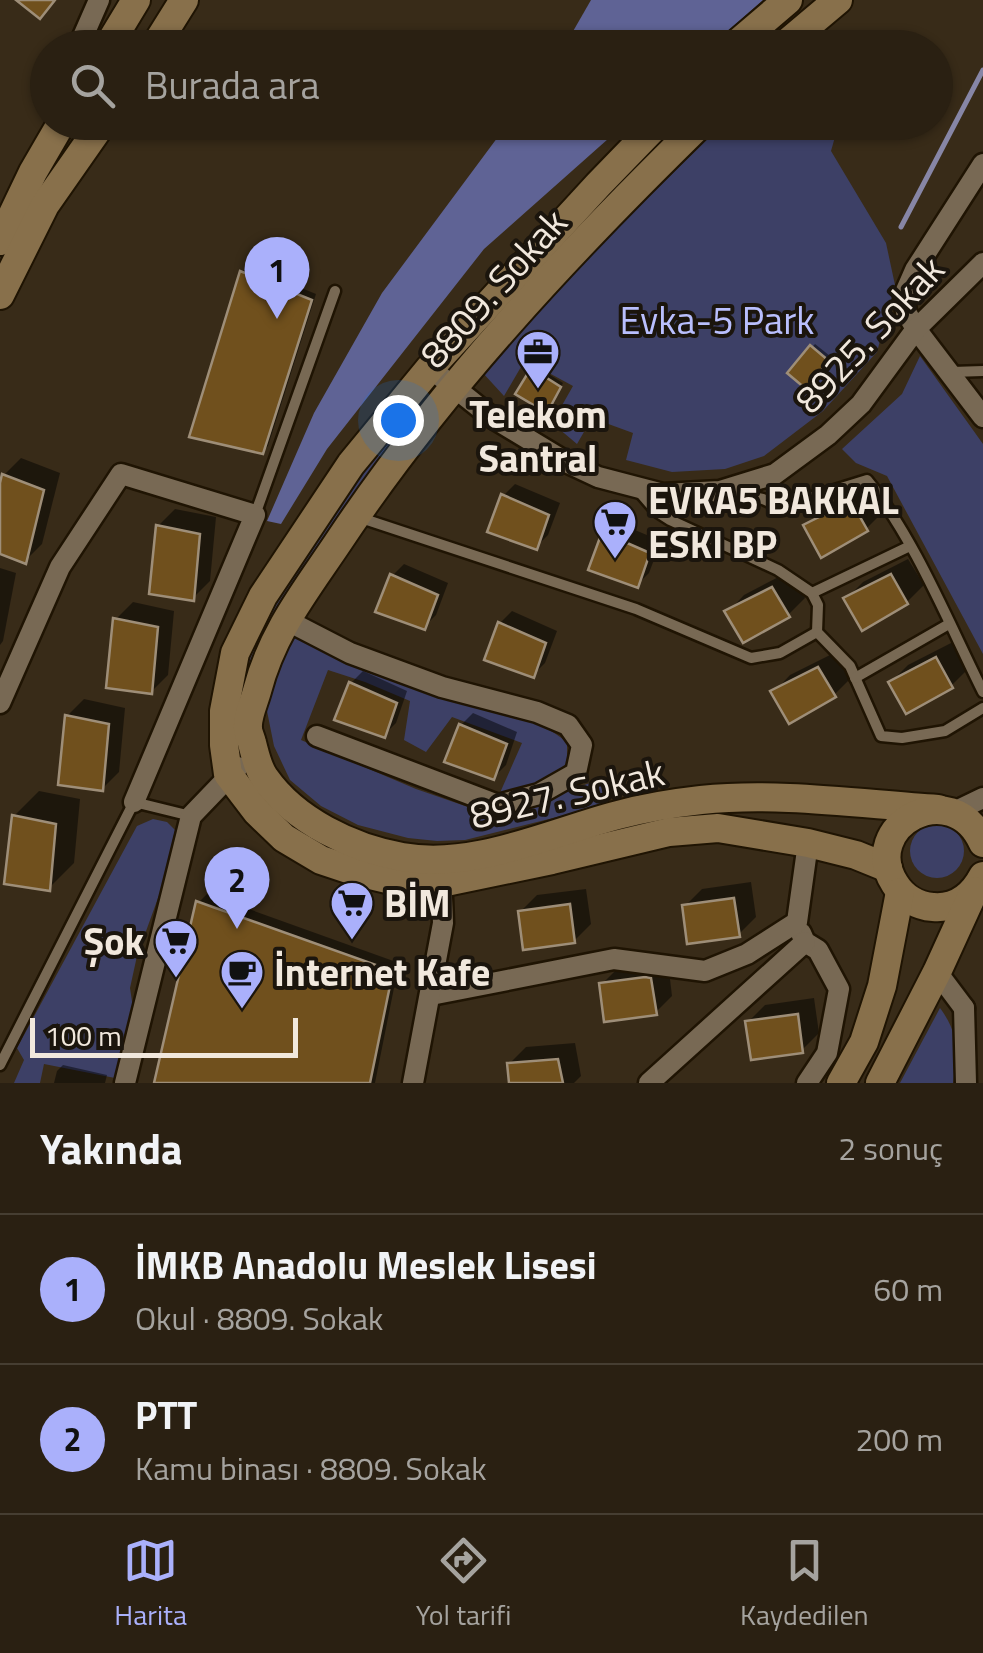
<!DOCTYPE html>
<html lang="tr">
<meta charset="utf-8">
<style>
body{margin:0;font-family:"Titillium Web",sans-serif;background:#32281b;color:#f1f3f6}
.scale{position:absolute;left:30px;bottom:25px;width:268px;box-sizing:border-box;padding-left:10px;border:5px solid #f1e8dd;border-top:0;font-size:28px;line-height:35px;white-space:nowrap;color:#f1e8dd;-webkit-text-stroke:8px #1b150d;paint-order:stroke}
.you{position:absolute;left:398px;top:420px;width:35px;height:35px;margin:-25px;border:8px solid #fff;border-radius:50%;background:#1a73e8;box-shadow:0 0 0 15px #1a73e833}
.badge{display:grid;place-items:center;width:65px;height:65px;border-radius:50%;background:#aab0fb;color:#111;font-size:32px;font-weight:700}
.pin{position:absolute;translate:-50% -82px;filter:drop-shadow(0 2px 5px #0008)}
.pin::after{content:'';position:absolute;top:52px;width:35px;height:30px;background:inherit;clip-path:polygon(0 0,100% 0,50% 100%)}
.list{margin:0;padding:0;list-style:none}
h2{display:flex;justify-content:space-between;align-items:center;height:130px;margin:0;padding:0 40px;font-size:42px}
h2 small{font-size:32px;font-weight:400;color:#a5a39f}
.list li{display:grid;grid-template-columns:65px 1fr auto;gap:30px;align-items:center;box-sizing:border-box;height:150px;padding:0 40px;border-top:2px solid #463e32}
.list b{display:block;font-size:38px;white-space:nowrap}
.list p{margin:0;font-size:32px;white-space:nowrap;color:#a5a39f}
.list em{font-size:32px;font-style:normal;color:#a5a39f}
.icon{flex:none;width:55px;height:55px;fill:none;stroke:currentColor;stroke-width:2;stroke-linecap:round;stroke-linejoin:round}
.map{position:relative;flex:none;width:983px;height:1083px;overflow:hidden}
.search{position:absolute;background:#2a2012;box-shadow:0 2px 8px #0004;left:30px;right:30px;top:30px;height:110px;display:flex;align-items:center;gap:25px;box-sizing:border-box;padding:0 35px;border-radius:55px;color:#a5a39f;font-size:38px}
.sheet{height:430px;background:#2a2012}
nav{display:flex;justify-content:space-around;align-items:center;box-sizing:border-box;height:140px;border-top:2px solid #463e32;background:#2a2012;font-size:28px;color:#a5a39f}
nav a{display:grid;justify-items:center;gap:5px}
nav .on{color:#aab0fb}
.map>svg:first-child{display:block}
</style>
<div class="map">
<svg width="983" height="1083" viewBox="0 0 983 1083">
<rect width="100%" height="100%" fill="#382b18"/>
<g fill="#3d4066">
<path d="M724 123H839L831 151 886 243 895 285 877 352 823 411 764 456 725 469 672 472 626 460 633 433 592 418 577 444 552 423 573 386 525 360 504 396 482 372 557 287Z"/>
<path d="M920 356 983 444V654L887 476 856 463 842 449 902 394Z"/>
<path d="M432 382 437 386C378 459 319 532 277 616 263 644 252 674 240 702L243 663 321 525Z"/>
<path d="M291 635C338 651 383 672 429 690 469 705 538 714 567 743V763L544 783 499 795 522 743 452 717 426 752 404 740 410 701 365 682 328 670 301 740 416 789 497 817 598 780 609 804 465 840 437 841 408 838 358 825 321 806 290 780 274 746 265 701Z"/>
<path d="M153 819 167 822 175 830 162 887 137 956 130 988 133 1008 115 1078 44 1064 40 1083H14L24 1060 17 1048 137 826Z"/>
<circle cx="937" cy="851" r="27"/>
<path d="M940 1008C959 1034 958 1052 953 1083H900Z"/>
</g>
<g fill="#5f6395">
<path d="M591 0H763L710 47H564Z"/>
<path d="M509 122 626 123 484 249 327 449 281 524 267 521 314 413 382 293Z"/>
</g>
<g fill="#0007">
<path d="M248 266 316 294 268 446 263 452 242 272Z"/>
<path d="M815 344 830 356 806 386 790 373Z"/>
<path d="M536 366 563 383 550 407 533 369Z"/>
<path d="M21 458 60 473 42 544 25 561 0 551V495L4 475Z"/>
<path d="M515 484 560 503 548 535 536 547 503 496Z"/>
<path d="M868 486 883 512 866 529 806 526 823 509Z"/>
<path d="M175 509 216 517 210 581 193 598 158 526Z"/>
<path d="M616 522 661 541 649 573 637 585 604 534Z"/>
<path d="M908 559 924 585 907 602 846 599 863 582Z"/>
<path d="M404 564 448 583 436 615 424 627 392 576Z"/>
<path d="M0 568 16 573 3 641 0 645Z"/>
<path d="M790 571 805 598 788 615 728 612 744 595Z"/>
<path d="M133 602 174 611 168 675 151 692 116 619Z"/>
<path d="M512 611 557 631 545 663 533 675 500 623Z"/>
<path d="M953 642 968 669 951 686 891 682 908 665Z"/>
<path d="M836 652 851 678 834 695 774 692 790 675Z"/>
<path d="M363 671 407 691 396 723 384 735 351 683Z"/>
<path d="M84 699 125 708 119 772 102 789 67 716Z"/>
<path d="M473 713 517 732 506 765 494 777 461 725Z"/>
<path d="M39 791 80 799 74 863 49 888 14 816Z"/>
<path d="M751 882 756 917 739 934 685 906 702 889Z"/>
<path d="M586 889 591 924 574 941 520 912 537 895Z"/>
<path d="M207 894 399 963 375 1083H157L199 902Z"/>
<path d="M668 962 672 996 655 1013 602 984 619 967Z"/>
<path d="M814 998 819 1033 802 1050 748 1022 765 1005Z"/>
<path d="M575 1043 581 1076 574 1083H512L509 1064 526 1047Z"/>
<path d="M63 1065 107 1075 105 1083H54L57 1071Z"/>
</g>
<g fill="none" stroke-linecap="round" stroke-linejoin="round">
<path stroke="#8786a6" stroke-width="5" d="M901 227 983 70"/>
</g>
<g fill="#70501d" stroke="#9e8e78" stroke-width="2.5">
<path d="M16 0H55L40 19Z"/>
<path d="M240 271 312 300 263 454 189 437Z"/>
<path d="M810 345 829 361 806 389 787 373Z"/>
<path d="M531 368 561 387 547 413 515 394Z"/>
<path d="M2 474 44 490 26 564 0 554V483Z"/>
<path d="M501 494 549 515 537 550 487 532Z"/>
<path d="M851 501 868 531 821 558 803 525Z"/>
<path d="M156 525 200 534 194 601 149 594Z"/>
<path d="M602 532 650 553 638 588 588 570Z"/>
<path d="M390 574 438 595 425 630 375 612Z"/>
<path d="M891 574 908 604 862 631 843 598Z"/>
<path d="M772 587 790 617 743 643 724 611Z"/>
<path d="M113 618 158 627 152 694 106 688Z"/>
<path d="M498 622 546 643 534 678 484 660Z"/>
<path d="M936 657 953 688 906 714 888 682Z"/>
<path d="M818 667 836 697 789 724 770 691Z"/>
<path d="M349 682 397 703 385 738 334 720Z"/>
<path d="M65 715 109 724 103 791 58 785Z"/>
<path d="M459 724 507 744 494 780 444 762Z"/>
<path d="M12 815 56 824 50 891 4 884Z"/>
<path d="M734 898 740 937 687 944 682 905Z"/>
<path d="M196 901 393 971 370 1083H154Z"/>
<path d="M570 904 575 943 523 950 518 911Z"/>
<path d="M645 977 651 978 657 1015 604 1022 599 983Z"/>
<path d="M798 1014 803 1053 751 1060 745 1021Z"/>
<path d="M558 1059 563 1083H509L507 1063Z"/>
</g>
<g fill="none" stroke-linecap="round" stroke-linejoin="round">
<defs>
<g id="lane">
<path d="M952 372 983 371"/>
<path d="M637 489 656 511 670 520 778 570 812 593 818 605 817 632 850 666 881 736 902 738 945 731 983 708"/>
<path d="M731 493 763 499 780 507 867 480C914 537 949 624 983 692"/>
<path d="M255 515 335 291"/>
<path d="M361 518 636 609 751 658 780 653 817 632"/>
<path d="M812 593 910 546"/>
<path d="M855 678 949 624"/>
<path d="M0 1065 134 802 191 816"/>
</g>
<g id="street">
<path d="M78 48 99 0"/>
<path d="M983 164 915 270 904 295 906 312 916 329 983 417"/>
<path d="M430 368 490 416 566 462 598 477 663 494 720 491 775 474 828 435 861 404 916 329 983 263"/>
<path d="M286 620 350 653 442 687 537 712 568 725 582 745 576 773 539 794 498 805 317 736"/>
<path d="M0 703 60 567 121 474 255 515 134 802"/>
<path d="M954 812 983 798"/>
<path d="M801 933 805 942 818 950 839 989 827 1053 807 1083"/>
<path d="M937 972 964 1008"/>
<path d="M431 995 614 959 705 971 747 954 797 922 808 843"/>
<path d="M964 1008 966 1083"/>
<path d="M125 1083 191 816 238 767"/>
<path d="M413 1083 443 923 441 873"/>
<path d="M649 1083 805 942"/>
</g>
<g id="secondary">
<path d="M107 48 136 0"/>
<path d="M154 48 184 0"/>
<path d="M732 48 788 0"/>
<path d="M781 48 838 0"/>
<path d="M659 122 598 185 430 368 351 464 263 596 235 653 224 711V745L228 774 257 812 284 838 321 860 357 872 399 882 441 883 552 860 669 832 718 828 808 843 856 855 888 868"/>
<path d="M702 122C569 252 440 389 337 544 304 593 272 633 257 691 254 702 247 717 248 728 248 733 251 738 252 743 255 754 258 769 265 778 295 821 352 848 402 857 474 870 549 833 618 815 644 808 674 803 701 800 779 792 860 804 938 809"/>
<path d="M0 241 33 172 62 122"/>
<path d="M0 295 45 205 103 122"/>
<path d="M983 843C952 774 858 826 895 884 903 897 917 906 933 907 956 909 973 895 983 876"/>
<path d="M841 1083 864 1042 882 986 900 892"/>
<path d="M880 1083 937 972 974 891"/>
</g>
</defs>
<use href="#lane" stroke="#1f1403" stroke-width="15"/>
<use href="#street" stroke="#1f1403" stroke-width="25"/>
<use href="#secondary" stroke="#1f1403" stroke-width="32"/>
<use href="#lane" stroke="#786954" stroke-width="10"/>
<use href="#street" stroke="#786954" stroke-width="20"/>
<use href="#secondary" stroke="#88704b" stroke-width="28"/>
</g>
<defs>
<symbol id="office-pin" viewBox="-11 -11 22 30"><path d="M0 17L-7.5 6A9.5 9.5 0 1 1 7.5 6Z" fill="#aab0fb" stroke="#1b150d"/><path d="M-6-3h4V-5.5h4V-3h4V5H-6ZM-1-4.5V-3h2v-1.5ZM-6 0V1H6V0Z" fill="#111"/></symbol>
<symbol id="supermarket-pin" viewBox="-11 -11 22 30"><path d="M0 17L-7.5 6A9.5 9.5 0 1 1 7.5 6Z" fill="#aab0fb" stroke="#1b150d"/><path d="M-6-5.5h2.5l.6 2H6L4.5 2H-2.5L-4.4-4H-6ZM-1.5 3.2a1.3 1.3 0 1 0 .1 0ZM3 3.2a1.3 1.3 0 1 0 .1 0Z" fill="#111"/></symbol>
<symbol id="cafe-pin" viewBox="-11 -11 22 30"><path d="M0 17L-7.5 6A9.5 9.5 0 1 1 7.5 6Z" fill="#aab0fb" stroke="#1b150d"/><path d="M-5.5-4.5H6V0H3Q3 3.5 0 3.5H-2.5Q-5.5 3.5-5.5 0ZM3-3.2v2h1.7v-2ZM-6 4.5H4V6H-6Z" fill="#111"/></symbol>
</defs>
<g fill-rule="evenodd">
<use href="#office-pin" x="513" y="327" width="50" height="68"/>
<use href="#supermarket-pin" x="590" y="497" width="50" height="68"/>
<use href="#supermarket-pin" x="327" y="878" width="50" height="68"/>
<use href="#supermarket-pin" x="151" y="916" width="50" height="68"/>
<use href="#cafe-pin" x="217" y="947" width="50" height="68"/>
</g>
<g text-anchor="middle" dominant-baseline="central" stroke-width="8" stroke-linejoin="round" paint-order="stroke">
<g font-size="38" fill="#f1e8dd" stroke="#1b150d">
<text transform="translate(493 288) rotate(-48)">8809. Sokak</text>
<text transform="translate(869 334) rotate(-47)">8925. Sokak</text>
<text transform="translate(567 793) rotate(-13)">8927. Sokak</text>
</g>
<g font-size="38" fill="#b9bffd" stroke="#1b150d">
<text x="717" y="320">Evka-5 Park</text>
</g>
<g font-size="38" font-weight="bold" fill="#f1e8dd" stroke="#1b150d" text-anchor="start">
<text x="538" y="414" text-anchor="middle">Telekom<tspan x="538" dy="44">Santral</tspan></text>
<text x="648" y="500">EVKA5 BAKKAL<tspan x="648" dy="44">ESKI BP</tspan></text>
<text x="384" y="903">BİM</text>
<text x="144" y="941" text-anchor="end">Şok</text>
<text x="274" y="972">İnternet Kafe</text>
</g>
</g>
</svg>
<div class="scale">100 m</div>
<div class="you"></div>
<div class="pin badge" style="left:277px;top:319px">1</div>
<div class="pin badge" style="left:237px;top:929px">2</div>
<div class="search"><svg class="icon" aria-label="search" viewBox="0 0 24 24"><circle cx="10" cy="10" r="6"/><path d="M15 15l6 6"/></svg>Burada ara</div>
</div>
<section class="sheet">
<h2>Yakında<small>2 sonuç</small></h2>
<ul class="list">
<li><span class="badge">1</span><div><b>İMKB Anadolu Meslek Lisesi</b><p>Okul · 8809. Sokak</p></div><em>60 m</em></li>
<li><span class="badge">2</span><div><b>PTT</b><p>Kamu binası · 8809. Sokak</p></div><em>200 m</em></li>
</ul>
</section>
<nav>
<a class="on"><svg class="icon" aria-label="map" viewBox="0 0 24 24"><path d="M3 6l6-2 6 2 6-2v14l-6 2-6-2-6 2zM9 4v14M15 6v14"/></svg>Harita</a>
<a><svg class="icon" aria-label="directions" viewBox="0 0 24 24"><path d="M12 3l9 9-9 9-9-9zM9 14v-3h6M13 9l2 2-2 2"/></svg>Yol tarifi</a>
<a><svg class="icon" aria-label="saved" viewBox="0 0 24 24"><path d="M7 4h10v16l-5-4-5 4z"/></svg>Kaydedilen</a>
</nav>
